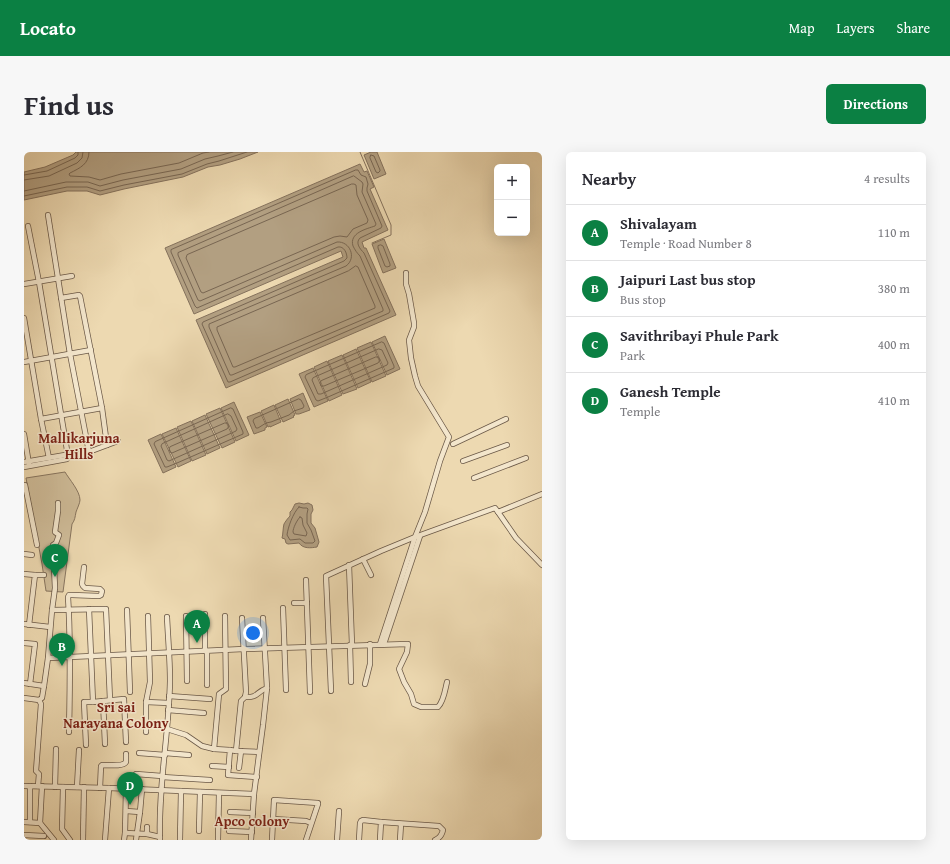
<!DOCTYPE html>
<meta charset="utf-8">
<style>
body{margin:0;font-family:"Gentium Book Plus",serif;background:#f7f7f7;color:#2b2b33}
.controls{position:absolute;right:12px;top:12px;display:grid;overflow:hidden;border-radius:6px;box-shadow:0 4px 16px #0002}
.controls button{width:36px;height:36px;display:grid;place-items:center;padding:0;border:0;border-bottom:1px solid #e1e1e2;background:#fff;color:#2b2b33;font:20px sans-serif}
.you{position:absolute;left:229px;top:481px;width:14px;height:14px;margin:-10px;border:3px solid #fff;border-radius:50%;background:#1a73e8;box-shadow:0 0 0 6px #1a73e833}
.badge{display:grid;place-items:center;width:26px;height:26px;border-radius:50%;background:#0b8043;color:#fff;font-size:13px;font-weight:700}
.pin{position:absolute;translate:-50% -33px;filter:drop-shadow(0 1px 2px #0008)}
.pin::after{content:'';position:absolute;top:21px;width:14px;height:12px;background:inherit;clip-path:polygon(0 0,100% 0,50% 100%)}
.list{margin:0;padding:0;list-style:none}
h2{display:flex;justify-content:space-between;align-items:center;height:52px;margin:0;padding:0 16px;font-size:17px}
h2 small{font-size:13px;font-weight:400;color:#7c7c81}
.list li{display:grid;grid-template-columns:26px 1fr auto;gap:12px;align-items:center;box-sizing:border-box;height:56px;padding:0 16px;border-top:1px solid #e1e1e2}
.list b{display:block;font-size:15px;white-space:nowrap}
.list p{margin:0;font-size:13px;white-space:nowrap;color:#7c7c81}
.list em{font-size:13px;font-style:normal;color:#7c7c81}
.map{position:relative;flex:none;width:518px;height:688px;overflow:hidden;border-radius:6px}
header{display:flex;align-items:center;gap:24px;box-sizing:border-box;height:56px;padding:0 20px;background:#0b8043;color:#fff}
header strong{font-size:19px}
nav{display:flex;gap:22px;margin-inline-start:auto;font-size:14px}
.intro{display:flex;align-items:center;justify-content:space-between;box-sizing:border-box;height:96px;padding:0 24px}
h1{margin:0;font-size:28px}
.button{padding:10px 18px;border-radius:6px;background:#0b8043;color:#fff;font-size:14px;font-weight:700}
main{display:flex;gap:24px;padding:0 24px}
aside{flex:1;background:#fff;border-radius:6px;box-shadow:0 4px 16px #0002}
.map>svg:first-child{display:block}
</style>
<header>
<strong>Locato</strong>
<nav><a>Map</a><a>Layers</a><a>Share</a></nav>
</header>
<div class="intro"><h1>Find us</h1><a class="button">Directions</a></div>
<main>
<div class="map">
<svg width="518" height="688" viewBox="0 0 518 688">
<rect width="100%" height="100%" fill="#edd9b1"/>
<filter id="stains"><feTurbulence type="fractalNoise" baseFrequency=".005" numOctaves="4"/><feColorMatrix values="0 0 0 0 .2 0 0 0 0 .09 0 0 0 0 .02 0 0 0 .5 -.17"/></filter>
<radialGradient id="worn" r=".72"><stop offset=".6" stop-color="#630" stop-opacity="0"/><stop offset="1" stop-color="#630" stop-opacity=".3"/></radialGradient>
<path fill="#cfbc99" stroke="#87745e" d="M41 320C45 327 56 339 56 348 56 351 53 357 52 360 51 365 51 368 48 372L39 440 22 439 18 412 2 326Z"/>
<g fill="#b29f81" stroke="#84715c">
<path d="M52 0H234L216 7 196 13 184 15 159 25 100 37 76 43 63 39H43L0 48V20L21 15 49 3Z"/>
<path d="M347 0H353L362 22 350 27 340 3Z"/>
<path d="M336 12 340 20 343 19 350 35 346 37 364 78 338 90 340 96H342L372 163 202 236 172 168 319 105 317 99 170 162 141 96Z"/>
<path d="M360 87 372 116 359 121 348 92Z"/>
<path d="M361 184 376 217 363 223 348 190Z"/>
<path d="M347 190 362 224 348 230 333 196Z"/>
<path d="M332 197 347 230 334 236 319 203Z"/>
<path d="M318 203 333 237 319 242 304 209Z"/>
<path d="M303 209 318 243 305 249 290 215Z"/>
<path d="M289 216 304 249 290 255 275 222Z"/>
<path d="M279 241 286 258 275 262H272L266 247Z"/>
<path d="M264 247 271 263 269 264 270 265 259 270 251 253Z"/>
<path d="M210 250 225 283 212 289 197 256Z"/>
<path d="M250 253 257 270 246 275V274L244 275 237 259Z"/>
<path d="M196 256 211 290 198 296 182 262Z"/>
<path d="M236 260 243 275 241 276V278L230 282 223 265Z"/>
<path d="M181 263 196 296 183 302 168 269Z"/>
<path d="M167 269 182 303 168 309 153 275Z"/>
<path d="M152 276 167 309 154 315 138 282Z"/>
<path d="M137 282 152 315 139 321 124 288Z"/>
<path d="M275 351 280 352 284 351 288 353 289 358 287 362V371L291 376 295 390 293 395C287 396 279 397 275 391L264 392 262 391 261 387 258 386C259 383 259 375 260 372 261 370 264 366 266 364V360L268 358 271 352Z"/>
</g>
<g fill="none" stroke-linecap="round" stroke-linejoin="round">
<g stroke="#786652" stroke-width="1">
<path d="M65 0C65 12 56 16 46 21L45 22 46 24 65 25 76 28 97 22 155 11 179 1 185 0"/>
<path d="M347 3 350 4 356 18V19L354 21 352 20 346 6Z"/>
<path d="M332 18H334L337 23 342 25 344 32 343 36V39L358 74 357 76 336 86C331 91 336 97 340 101L366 159 365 161 206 230H204L178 172 179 170 320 109 323 106C323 101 320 94 314 95L173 156 171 154 147 100V98Z"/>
<path d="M0 23 23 19 51 6 54 3V0"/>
<path d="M330 24 338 30 339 32 338 40 352 72 351 74C342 77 325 81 329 94 331 98 333 101 336 104L359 157V159L208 223H206L185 175V172L322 114C333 106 326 89 313 90L176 149 174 148 154 103V101Z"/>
<path d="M0 28 25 24 53 11 58 6 59 0"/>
<path d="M328 32H330L332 33 333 43 344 68 343 71 329 77 323 85 316 84 310 85 179 141 177 140 162 106 163 103Z"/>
<path d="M0 39 42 30H64L76 34 99 28 157 17 181 7 194 4 209 0"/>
<path d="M0 44 43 35H63L76 39 100 33 158 22 183 12 195 9 223 0"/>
<path d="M357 93 359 94 366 112V114L363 115 361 114 354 96V94Z"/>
<path d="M332 114 334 115 351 154V156L211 215H209L193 178V175L324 119Z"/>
<path d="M358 190 360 191 370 214V216L304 245 294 249 292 248 281 225 282 223Z"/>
<path d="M355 197 358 198 364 211 363 213 297 242H294L288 228 289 226Z"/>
<path d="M352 205H354L356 208 354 211 300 234H297L296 231 297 229Z"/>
<path d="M275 247 277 248 280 254 279 256 270 259 265 263 247 270 242 271 234 276H232L229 269 230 267Z"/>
<path d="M207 256 209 257 219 280V282L153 311 143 315H141L130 292 131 290Z"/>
<path d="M204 262 207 264 213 277 212 279 145 309 143 308 137 294 138 292Z"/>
<path d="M201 271H203L205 274 203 277 148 301 146 300 145 297 146 295Z"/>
<path d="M275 355 279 356H283L284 357 283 362V371L287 378 291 389 289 391H281L276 387 266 388 263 383C264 375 269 361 275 355Z"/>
<path d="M276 365 278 366 279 373 283 381 282 384 270 382 269 380C269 376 273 368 276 365Z"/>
</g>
<path stroke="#84715c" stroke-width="1" d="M336 0 367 73V83L348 91"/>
<defs>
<g id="minor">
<path d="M24 63 46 202 65 300"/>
<path d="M4 74 15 130 44 304"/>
<path d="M0 132 48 124"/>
<path d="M37 146 55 143 56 144 78 256 83 293"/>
<path d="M0 166 17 267 25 306"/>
<path d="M0 210 67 198"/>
<path d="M17 267 78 256"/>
<path d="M0 282 5 312"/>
<path d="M429 292 482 267"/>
<path d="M439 309 483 293"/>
<path d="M0 310 41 303 44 304 62 301 94 289"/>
<path d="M0 315 43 307 44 304"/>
<path d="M450 326 502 306"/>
<path d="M1 333 13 393"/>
<path d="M474 360 492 386 518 413"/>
<path d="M0 402 8 403"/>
<path d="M339 407 347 423"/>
<path d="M325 413 328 493"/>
<path d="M0 422 11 423 5 473"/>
<path d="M11 423H20"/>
<path d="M282 428 286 540"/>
<path d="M270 451H283"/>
<path d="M259 456 262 538"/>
<path d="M28 458 82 457 86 548"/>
<path d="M103 458 106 540"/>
<path d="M181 462V499"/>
<path d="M162 464 163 529"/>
<path d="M201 464 202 537 195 542 190 597 206 598 204 623 233 625"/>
<path d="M0 472 26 475"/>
<path d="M0 491 11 492 6 532"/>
<path d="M356 492 391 385 401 360 416 309 425 285 394 234 391 224 387 206 385 188 390 175V171L385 142 382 132V121"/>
<path d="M360 492 396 384"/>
<path d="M326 493 327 530"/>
<path d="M183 499V533"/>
<path d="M24 506 220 497 384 492 383 500 375 517 380 530 387 542 390 552 397 555H414C420 549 421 538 423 530"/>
<path d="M0 531 20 534"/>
<path d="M341 532 346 512V492"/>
<path d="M307 539 302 424 357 399 391 385 471 356 474 360 518 342"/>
<path d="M145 544 186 547"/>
<path d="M221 545C234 546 232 540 243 536"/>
<path d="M0 546 15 548 18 546 20 534 24 506 28 458 31 436 29 393 32 391 35 383 31 380 34 359V351"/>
<path d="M79 549 81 592"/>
<path d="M69 550 100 547 102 590"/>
<path d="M122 550 145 551"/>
<path d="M144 558 180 561"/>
<path d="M143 577 162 583 178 594 190 597"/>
<path d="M45 580C46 535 47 490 44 445L45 443H48L75 444 77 443 78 439 76 437 61 436 59 434 58 432 60 415"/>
<path d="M122 580V550L126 530 124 464"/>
<path d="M62 593 60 550H69L65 457"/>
<path d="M206 598 212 599 217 549 221 545 222 540 218 466"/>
<path d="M212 599 235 600"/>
<path d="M115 601 141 603"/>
<path d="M141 601 165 603"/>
<path d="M188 614 205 615"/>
<path d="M215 616 217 599"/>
<path d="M112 622 138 624"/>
<path d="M138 625 186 628"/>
<path d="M0 634 85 636 230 642"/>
<path d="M6 634V670"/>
<path d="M14 634 15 622 12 619 17 552 15 548"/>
<path d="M31 635 32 597"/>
<path d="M39 635 38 677 46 688"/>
<path d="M53 635 55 598"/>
<path d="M76 636 77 614 78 613C84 613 99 615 102 610 102 607 102 605 102 602"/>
<path d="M102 659 116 660"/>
<path d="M206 660 229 661"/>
<path d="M249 667 282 669 287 671"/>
<path d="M0 670 16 671 30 688"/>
<path d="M357 670 415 674 419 678C418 683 416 686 411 688"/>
<path d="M16 671 18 634"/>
<path d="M175 679 176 640"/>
<path d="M205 679 228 680"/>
<path d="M101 681 123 682 136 685"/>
<path d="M123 682V675"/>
<path d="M0 683 20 684"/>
<path d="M59 688 60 635"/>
<path d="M81 688 85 636"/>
<path d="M100 688 101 681 102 637"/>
<path d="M112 688 116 660 118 637"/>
<path d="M136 688C134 635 145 582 146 529 146 508 144 486 143 465"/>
<path d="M156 688 157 639"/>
<path d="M194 688 195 641"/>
<path d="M227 688 230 642 235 603 239 573 243 536 239 466"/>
<path d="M248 688 250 648 294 651V652L282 688"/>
<path d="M313 688 315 659"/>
<path d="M335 688 336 671 337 669 339 668 357 670 356 688"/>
<path d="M376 688 377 672"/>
</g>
</defs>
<use href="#minor" stroke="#6a5847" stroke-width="6"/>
<use href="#minor" stroke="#f3e6cc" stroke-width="4.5"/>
</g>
<g text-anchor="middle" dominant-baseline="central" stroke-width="3" stroke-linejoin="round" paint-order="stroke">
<g font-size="14" font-weight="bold" fill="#7a1f14" stroke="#f3e6cc">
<text x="55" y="286">Mallikarjuna<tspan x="55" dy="16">Hills</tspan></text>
<text x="92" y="555">Sri sai<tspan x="92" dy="16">Narayana Colony</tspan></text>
<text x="228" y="669">Apco colony</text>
</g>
</g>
<rect width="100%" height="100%" filter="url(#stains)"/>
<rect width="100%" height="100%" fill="url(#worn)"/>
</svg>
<div class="controls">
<button>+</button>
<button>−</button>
</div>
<div class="you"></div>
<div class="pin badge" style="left:173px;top:491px">A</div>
<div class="pin badge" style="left:38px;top:514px">B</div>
<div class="pin badge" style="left:31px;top:425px">C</div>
<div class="pin badge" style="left:106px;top:653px">D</div>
</div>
<aside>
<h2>Nearby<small>4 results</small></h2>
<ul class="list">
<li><span class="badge">A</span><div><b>Shivalayam</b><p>Temple · Road Number 8</p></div><em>110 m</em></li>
<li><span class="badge">B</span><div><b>Jaipuri Last bus stop</b><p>Bus stop</p></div><em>380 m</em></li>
<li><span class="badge">C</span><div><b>Savithribayi Phule Park</b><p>Park</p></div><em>400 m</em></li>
<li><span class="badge">D</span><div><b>Ganesh Temple</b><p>Temple</p></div><em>410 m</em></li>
</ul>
</aside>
</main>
